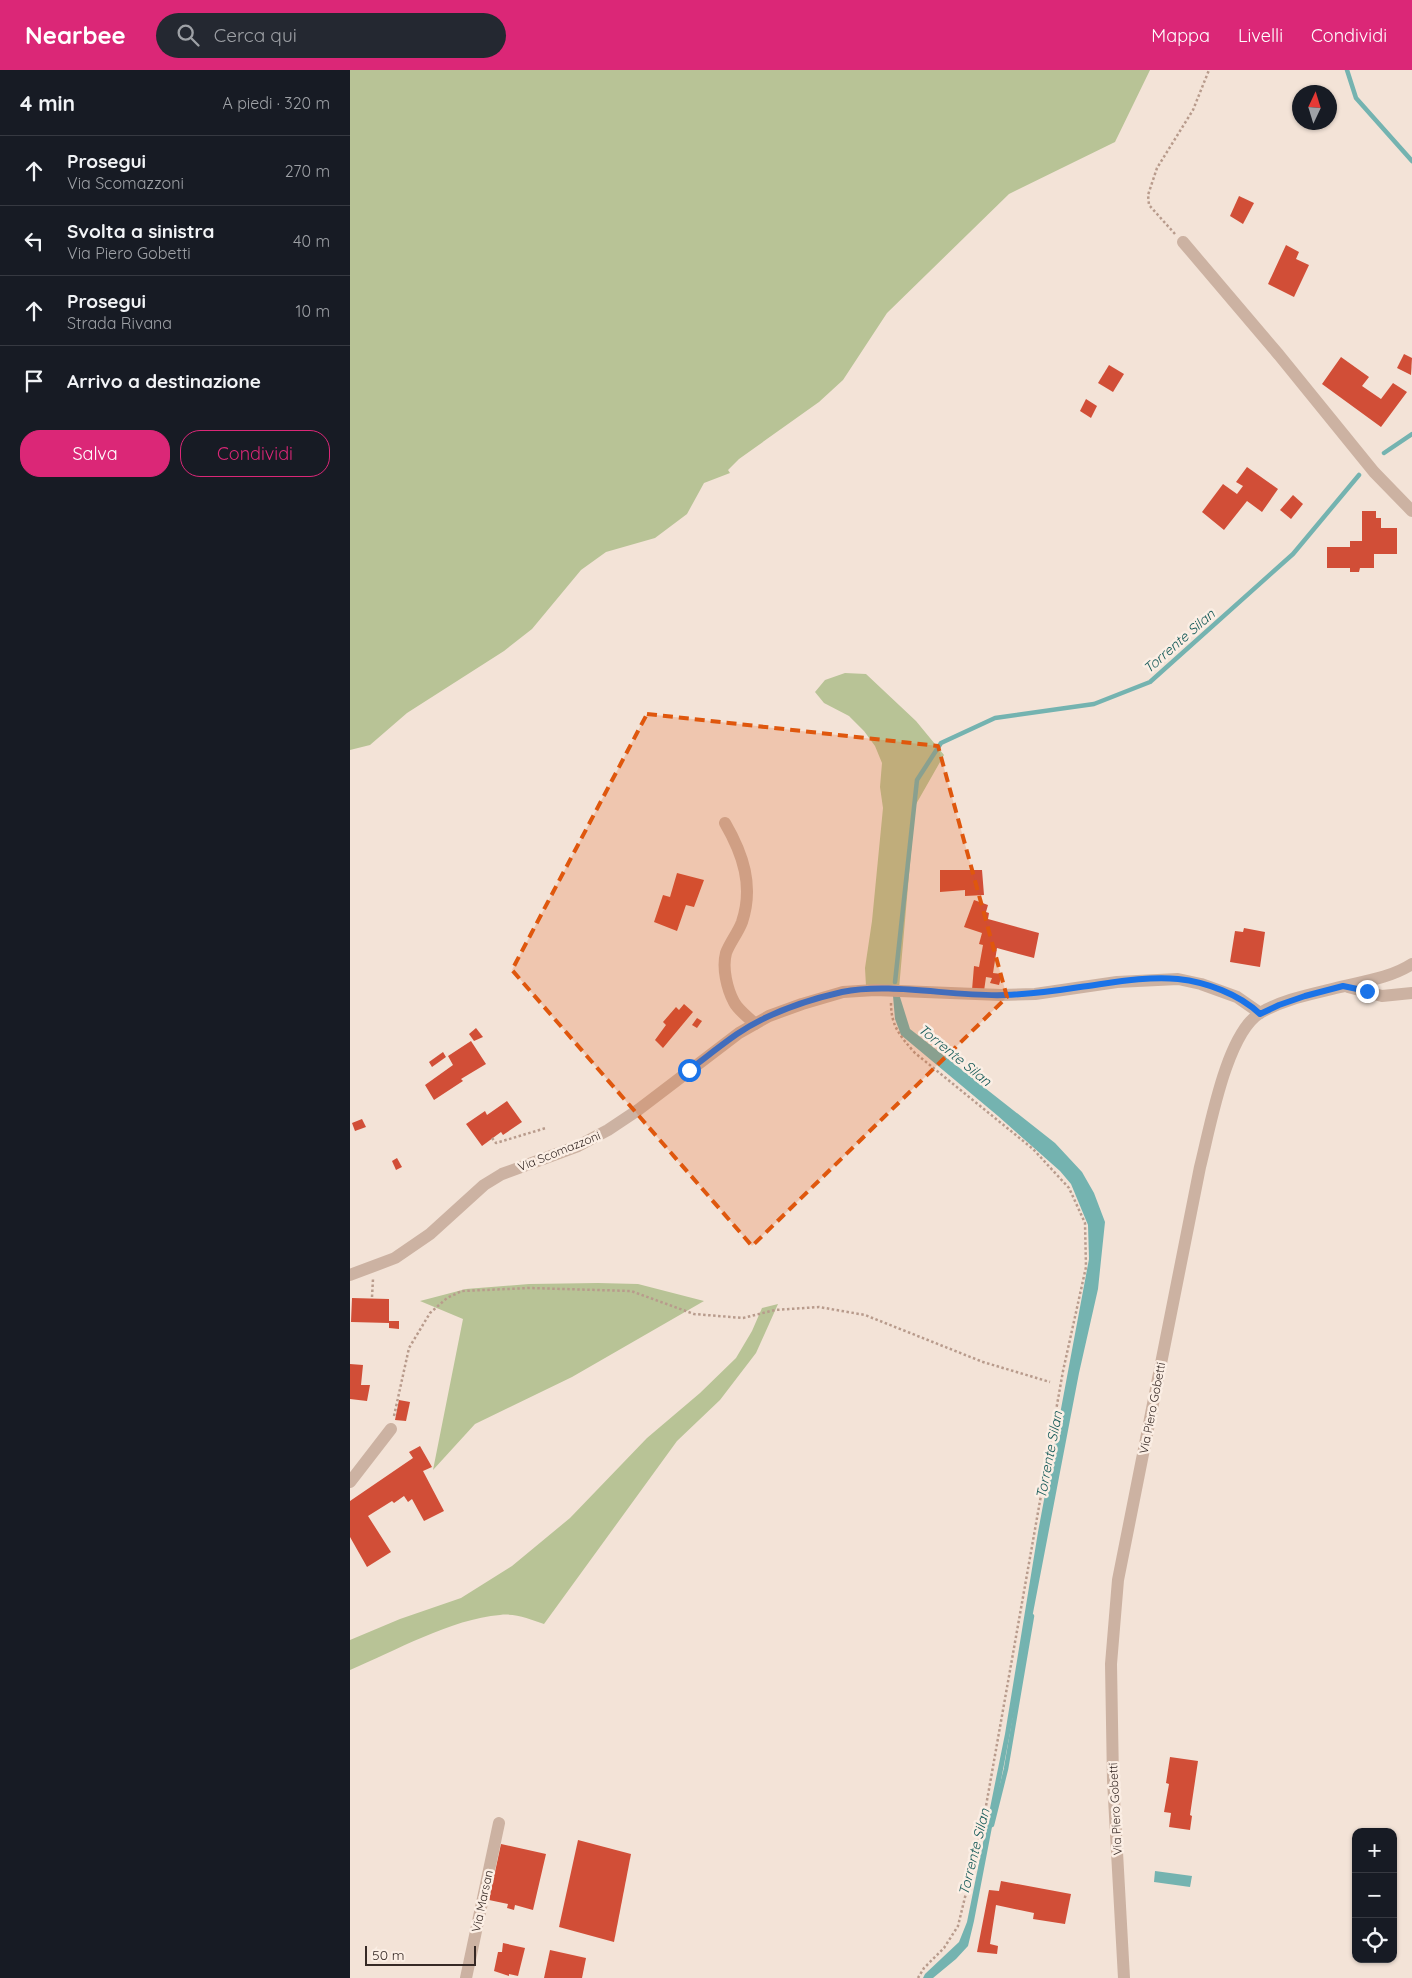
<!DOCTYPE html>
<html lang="it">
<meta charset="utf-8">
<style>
body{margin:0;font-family:Quicksand,sans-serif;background:#242831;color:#f1f3f6}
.controls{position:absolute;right:15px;bottom:15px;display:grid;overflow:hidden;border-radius:10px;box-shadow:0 1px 4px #0004}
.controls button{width:45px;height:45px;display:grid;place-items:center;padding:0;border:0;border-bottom:1px solid #363941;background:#171b24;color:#f1f3f6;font:25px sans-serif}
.compass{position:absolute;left:942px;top:15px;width:45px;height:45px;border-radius:50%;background:#171b24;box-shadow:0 1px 4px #0004;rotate:4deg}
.scale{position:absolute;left:15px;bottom:12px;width:111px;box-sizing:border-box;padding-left:5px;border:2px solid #362925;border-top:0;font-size:14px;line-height:18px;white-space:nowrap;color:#362925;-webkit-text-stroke:4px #fbeee4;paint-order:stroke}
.stop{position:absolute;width:15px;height:15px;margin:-11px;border:4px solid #1a73e8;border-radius:50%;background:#fff}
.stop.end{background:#1a73e8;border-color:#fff;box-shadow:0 1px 5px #0008}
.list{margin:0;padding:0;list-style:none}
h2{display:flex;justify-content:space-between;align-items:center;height:65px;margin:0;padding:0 20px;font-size:21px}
h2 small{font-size:16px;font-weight:400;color:#9ea1a6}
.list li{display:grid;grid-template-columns:32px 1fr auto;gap:15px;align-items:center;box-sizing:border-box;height:70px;padding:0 20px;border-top:1px solid #363941}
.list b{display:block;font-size:19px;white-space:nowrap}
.list p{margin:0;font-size:16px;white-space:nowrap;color:#9ea1a6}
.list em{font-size:16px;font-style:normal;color:#9ea1a6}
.actions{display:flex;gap:10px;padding:15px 20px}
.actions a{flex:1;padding:11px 0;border:1px solid #db2777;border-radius:20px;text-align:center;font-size:18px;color:#db2777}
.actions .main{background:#db2777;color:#fff}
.icon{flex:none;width:28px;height:28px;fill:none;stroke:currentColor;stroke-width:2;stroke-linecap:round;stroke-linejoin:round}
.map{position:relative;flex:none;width:1062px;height:1908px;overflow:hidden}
header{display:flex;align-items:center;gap:30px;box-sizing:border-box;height:70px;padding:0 25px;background:#db2777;color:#fff}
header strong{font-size:24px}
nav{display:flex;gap:28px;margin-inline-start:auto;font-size:18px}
.search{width:350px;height:45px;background:#242831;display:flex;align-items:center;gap:12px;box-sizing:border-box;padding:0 18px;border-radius:28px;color:#9ea1a6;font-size:19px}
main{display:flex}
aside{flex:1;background:#171b24}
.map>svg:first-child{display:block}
</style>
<header>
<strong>Nearbee</strong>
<div class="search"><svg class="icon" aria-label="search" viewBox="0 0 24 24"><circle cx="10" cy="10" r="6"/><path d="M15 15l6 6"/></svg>Cerca qui</div>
<nav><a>Mappa</a><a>Livelli</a><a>Condividi</a></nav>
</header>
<main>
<aside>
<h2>4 min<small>A piedi · 320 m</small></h2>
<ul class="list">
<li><svg class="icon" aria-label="ahead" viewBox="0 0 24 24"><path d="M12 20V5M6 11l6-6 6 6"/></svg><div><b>Prosegui</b><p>Via Scomazzoni</p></div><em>270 m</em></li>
<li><svg class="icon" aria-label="left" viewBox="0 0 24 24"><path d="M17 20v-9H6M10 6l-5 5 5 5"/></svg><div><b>Svolta a sinistra</b><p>Via Piero Gobetti</p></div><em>40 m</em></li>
<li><svg class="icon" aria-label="ahead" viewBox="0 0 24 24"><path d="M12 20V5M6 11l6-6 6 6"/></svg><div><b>Prosegui</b><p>Strada Rivana</p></div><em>10 m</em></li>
<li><svg class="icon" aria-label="arrive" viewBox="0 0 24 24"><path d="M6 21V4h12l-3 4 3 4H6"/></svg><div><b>Arrivo a destinazione</b></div></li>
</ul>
<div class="actions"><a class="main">Salva</a><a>Condividi</a></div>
</aside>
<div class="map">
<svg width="1062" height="1908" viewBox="0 0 1062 1908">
<rect width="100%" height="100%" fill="#f3e3d7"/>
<g fill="#b8c396">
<path d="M0 0H800L765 72 659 124 537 243 493 310 469 332 389 389 378 400 380 403 354 413 337 444 305 468 256 482 231 500 182 559 154 581 57 643 20 675 0 680Z"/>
<path d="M495 603 516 604 566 651 594 685 565 736 549 919 516 916 515 898 522 851 533 738 530 717 532 693 525 676 514 661 499 646 474 633 465 622 475 610Z"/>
<path d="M248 1213 288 1214 354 1231 222 1307 125 1354 83 1400 113 1249 70 1231 116 1219 179 1214Z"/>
<path d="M428 1234 406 1283 370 1330 327 1371 194 1554C180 1549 165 1543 150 1545 101 1549 45 1581 0 1600V1570L50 1549 111 1528 162 1496 220 1448 297 1368 350 1323 386 1288 402 1261 412 1238Z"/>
</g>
<g fill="#74b3b0">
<path d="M543 926 550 927 560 959 705 1073 732 1102 744 1123 755 1152 748 1219 729 1303 624 1851 618 1876 606 1889 583 1908H573L575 1904 609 1872 617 1852 655 1664 688 1462 739 1189 738 1155 721 1114 710 1101 648 1046 551 965 545 949Z"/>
<path d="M805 1801 842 1806 840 1817 804 1812Z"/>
</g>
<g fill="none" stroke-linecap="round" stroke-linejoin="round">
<g stroke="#74b3b0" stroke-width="4.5">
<path d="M997 0 1006 28 1062 91"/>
<path d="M1034 383 1062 364"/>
<path d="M545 912 567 710 591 673 645 648 744 634 800 612 943 484 1009 405"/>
<path d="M642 1755 656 1699 682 1546"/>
</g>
</g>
<g fill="#d14e37">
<path d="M889 126 904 133 893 154 880 146Z"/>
<path d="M936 175 949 182 946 189 959 195 944 227 918 214Z"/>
<path d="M1054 284 1062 288 1061 305 1047 298Z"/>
<path d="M991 287 1019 307 1012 316 1031 329 1043 313 1057 322 1031 357 972 314Z"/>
<path d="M759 295 774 304 763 322 748 313Z"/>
<path d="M736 329 747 336 741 348 730 341Z"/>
<path d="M897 397 928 419 912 442 897 431 874 460 852 442 873 414 887 424 893 416 886 412Z"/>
<path d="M943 425 953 434 941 449 930 440Z"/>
<path d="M1012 441H1026V448H1031V458H1047V484H1024V498H1010L1009 502H1000V498H977V477H1000V471H1012Z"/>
<path d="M590 800H632L634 825 615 826V820L590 822Z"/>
<path d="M327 803 354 810 344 837 336 835 327 861 304 852 313 825 320 827Z"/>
<path d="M624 830 638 835 636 842 639 843 638 849 689 863 684 888 647 878 643 903 652 904 649 915 640 913 642 908 636 907 634 921 622 920 624 896 629 897 633 875 629 874 632 863 614 857Z"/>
<path d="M894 858 915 862 910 897 880 892 885 861 893 862Z"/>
<path d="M334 934 343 942 313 978 305 970 316 955 313 952 326 937 329 940Z"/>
<path d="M347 948 352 951 347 958 342 955Z"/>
<path d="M126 958 133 967 124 971 119 964Z"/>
<path d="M121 971 136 994 111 1009 113 1011 84 1030 75 1015 103 995 98 986Z"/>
<path d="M93 982 96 987 82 997 79 992Z"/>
<path d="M157 1031 172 1052 153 1065 151 1062 132 1076 116 1054 135 1041 137 1045Z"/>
<path d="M12 1049 16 1057 5 1061 2 1053Z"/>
<path d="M47 1088 52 1097 46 1100 42 1091Z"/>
<path d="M2 1228 39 1229V1251H49V1259L39 1258V1253L1 1252Z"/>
<path d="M0 1294 13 1295 11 1315H20L17 1331 0 1329Z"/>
<path d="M49 1330 60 1332 56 1351 45 1350Z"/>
<path d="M70 1376 82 1397 73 1401 94 1441 74 1451 62 1429 58 1432 54 1426 44 1433 42 1431 18 1446 41 1482 17 1497 0 1467V1431L63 1388 59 1382Z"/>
<path d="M820 1687 848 1691 840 1745 842 1746 840 1760 819 1757 821 1743 814 1742 819 1714 816 1713Z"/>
<path d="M228 1770 281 1784 264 1872 209 1857Z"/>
<path d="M151 1774 196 1784 183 1840 165 1835 164 1840 157 1838 158 1834 139 1830Z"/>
<path d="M651 1811 721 1824 715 1854 683 1849 684 1843 646 1835 640 1874 648 1876 647 1884 627 1882 639 1820 649 1821Z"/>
<path d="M153 1873 175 1878 168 1906 159 1904V1906L144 1901 148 1882H152Z"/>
<path d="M200 1880 236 1888 232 1908H194Z"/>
</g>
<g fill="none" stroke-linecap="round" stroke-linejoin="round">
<g stroke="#b89b8c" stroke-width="2.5" stroke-dasharray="2.5 2.5" stroke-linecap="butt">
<path d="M825 164 799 135 798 125 807 98 843 40 859 0"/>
<path d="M541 933C541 956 550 966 565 983L683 1079 719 1118 735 1153 736 1197 713 1301 633 1753 608 1856 594 1878 574 1898 568 1908"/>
<path d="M142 1068 146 1073 196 1058"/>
<path d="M22 1227 23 1209"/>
<path d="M44 1346 59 1278 80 1243 97 1228 112 1221 180 1218 281 1221 344 1244 393 1248 425 1240 469 1237 515 1245 633 1292 700 1312"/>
</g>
<g stroke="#ccb2a2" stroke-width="12">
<path d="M833 172 929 285 1024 402 1062 441"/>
<path d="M375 753C393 784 404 816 392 852 388 863 380 872 376 883 372 898 377 919 384 932 388 940 398 947 405 954"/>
<path d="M998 917 1032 926 1062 923"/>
<path d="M0 1205 45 1188 80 1164 134 1115 152 1104 228 1076 258 1060 288 1040 389 963 419 946 452 934 493 922 525 920 651 925 685 924 767 912 828 909 851 914 887 927 910 943"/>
<path d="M0 1412 41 1359"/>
<path d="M116 1908 149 1753"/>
<path d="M774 1908 763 1710 761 1594 768 1510 850 1097C860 1058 876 964 910 943 932 930 958 925 982 919 1009 912 1039 909 1062 894"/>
</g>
</g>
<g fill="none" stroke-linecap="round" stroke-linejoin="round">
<path stroke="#1a73e8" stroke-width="6" d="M339 1000C355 988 371 975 387 964 418 943 457 930 492 922 541 912 603 927 655 925 680 924 705 921 730 917 761 913 795 906 828 909 856 912 889 924 910 944L929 935 955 926 993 916 1017 921"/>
</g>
<path fill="#df570d" fill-opacity="0.2" stroke="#df570d" stroke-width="4" stroke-dasharray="10 6" stroke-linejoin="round" d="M297 644 588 676 657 927 402 1176 162 900Z"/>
<g text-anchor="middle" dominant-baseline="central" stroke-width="5" stroke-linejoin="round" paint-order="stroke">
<g font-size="12" fill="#362925" stroke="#fbeee4">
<text transform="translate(209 1081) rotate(-22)">Via Scomazzoni</text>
<text transform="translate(802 1338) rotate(-79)">Via Piero Gobetti</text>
<text transform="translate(765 1739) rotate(-93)">Via Piero Gobetti</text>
<text transform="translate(132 1831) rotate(-78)">Via Marsan</text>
</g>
<g font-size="14" font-style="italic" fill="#175b59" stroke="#fbeee4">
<text transform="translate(829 571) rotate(-41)">Torrente Silan</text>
<text transform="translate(605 985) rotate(39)">Torrente Silan</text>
<text transform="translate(699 1385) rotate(-79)">Torrente Silan</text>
<text transform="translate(624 1782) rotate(-76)">Torrente Silan</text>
</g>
</g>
</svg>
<div class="controls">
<button>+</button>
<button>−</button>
<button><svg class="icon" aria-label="locate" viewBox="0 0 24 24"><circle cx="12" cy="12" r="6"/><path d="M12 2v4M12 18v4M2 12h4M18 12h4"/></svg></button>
</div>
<svg class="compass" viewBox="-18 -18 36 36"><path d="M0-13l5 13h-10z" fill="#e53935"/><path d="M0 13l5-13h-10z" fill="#9ea1a6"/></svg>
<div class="scale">50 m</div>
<div class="stop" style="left:339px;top:1000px"></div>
<div class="stop end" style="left:1017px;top:921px"></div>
</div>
</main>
